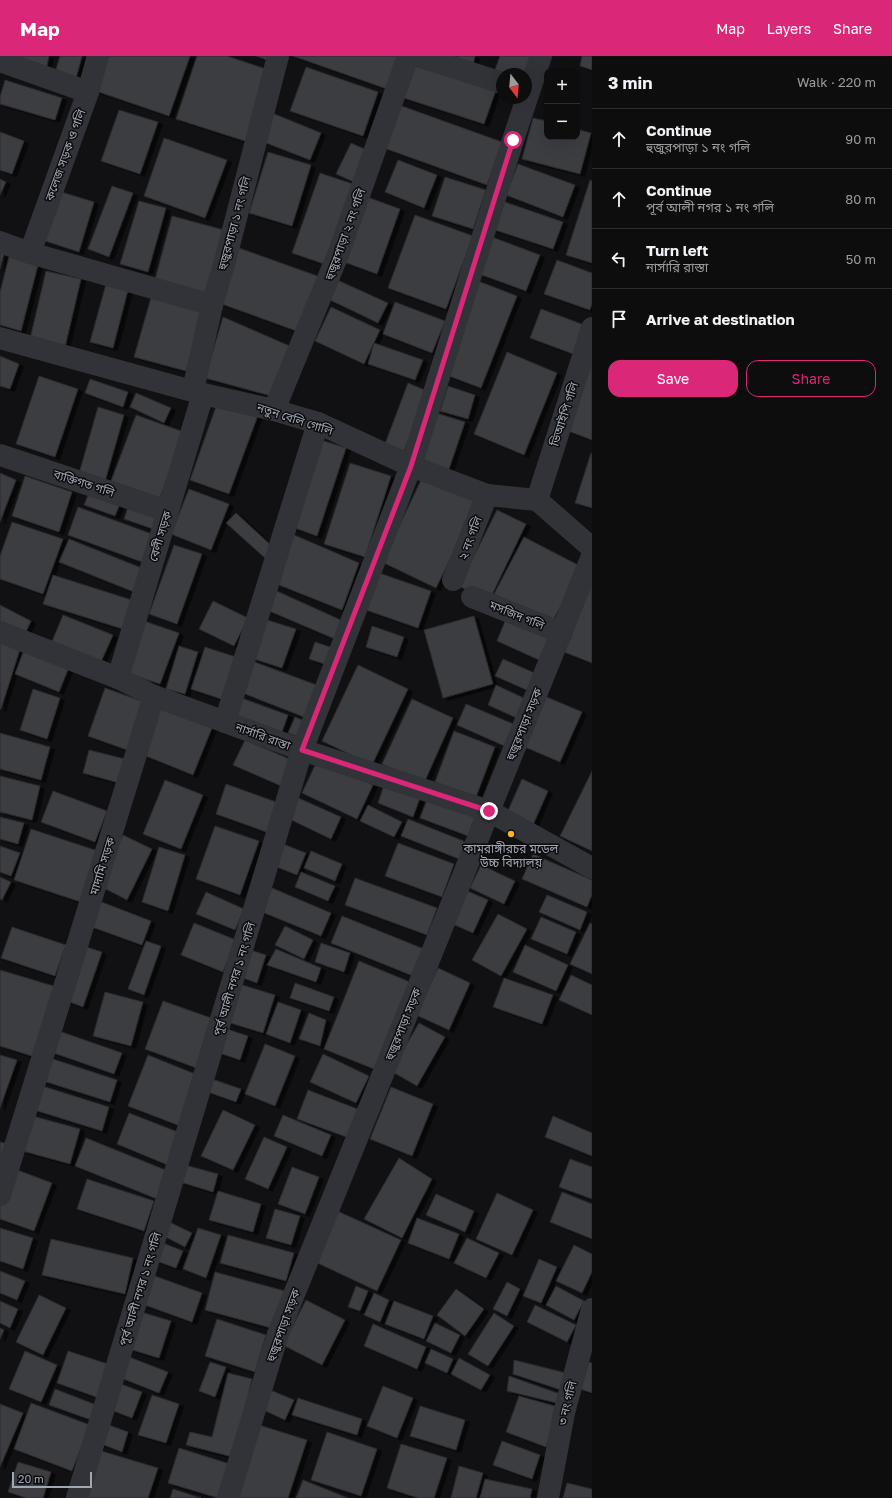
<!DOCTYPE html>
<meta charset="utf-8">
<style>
body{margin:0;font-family:"Golos Text","Noto Sans Bengali",sans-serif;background:#161617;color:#f1f3f6}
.controls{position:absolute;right:12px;top:12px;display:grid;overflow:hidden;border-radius:8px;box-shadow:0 4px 16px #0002}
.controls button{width:36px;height:36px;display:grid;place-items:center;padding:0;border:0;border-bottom:1px solid #2d2d2e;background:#0d0d0e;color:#f1f3f6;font:20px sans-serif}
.compass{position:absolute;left:496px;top:12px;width:36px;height:36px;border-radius:50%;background:#0d0d0e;box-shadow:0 4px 16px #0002;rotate:164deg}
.scale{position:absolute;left:12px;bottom:10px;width:80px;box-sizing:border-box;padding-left:4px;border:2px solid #a2a7b4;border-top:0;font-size:11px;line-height:14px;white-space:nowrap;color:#a2a7b4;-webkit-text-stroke:3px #0c0c0e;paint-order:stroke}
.stop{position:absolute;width:12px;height:12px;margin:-9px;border:3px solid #db2777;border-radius:50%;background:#fff}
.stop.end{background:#db2777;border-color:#fff;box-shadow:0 1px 4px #0008}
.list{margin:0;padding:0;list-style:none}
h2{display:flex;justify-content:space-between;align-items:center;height:52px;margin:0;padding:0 16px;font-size:17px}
h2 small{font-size:13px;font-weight:400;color:#9a9c9e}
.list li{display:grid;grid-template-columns:26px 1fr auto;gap:12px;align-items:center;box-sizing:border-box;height:60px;padding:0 16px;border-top:1px solid #2d2d2e}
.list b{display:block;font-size:15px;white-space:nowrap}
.list p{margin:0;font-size:13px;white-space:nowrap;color:#9a9c9e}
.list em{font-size:13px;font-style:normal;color:#9a9c9e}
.actions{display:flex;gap:8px;padding:12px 16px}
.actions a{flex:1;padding:9px 0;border:1px solid #db2777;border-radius:12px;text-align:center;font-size:14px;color:#db2777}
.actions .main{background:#db2777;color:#fff}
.icon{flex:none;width:22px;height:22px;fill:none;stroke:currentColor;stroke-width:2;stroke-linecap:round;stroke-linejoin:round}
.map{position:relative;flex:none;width:592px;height:1442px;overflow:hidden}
header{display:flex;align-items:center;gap:24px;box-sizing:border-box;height:56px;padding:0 20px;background:#db2777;color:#fff}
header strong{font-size:19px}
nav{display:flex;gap:22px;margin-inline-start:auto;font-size:14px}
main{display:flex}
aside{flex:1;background:#0d0d0e}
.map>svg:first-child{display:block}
</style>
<header>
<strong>Map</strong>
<nav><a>Map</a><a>Layers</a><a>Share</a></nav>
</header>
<main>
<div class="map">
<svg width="592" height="1442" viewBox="0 0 592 1442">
<defs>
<filter id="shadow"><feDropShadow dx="4.5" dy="2.5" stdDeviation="0" flood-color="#0009"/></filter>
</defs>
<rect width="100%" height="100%" fill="#111113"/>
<g fill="#3b3c40" stroke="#2b2b2f" filter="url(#shadow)">
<path d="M19 0H49L46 14 18 5Z"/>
<path d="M60 0H82L75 26 55 17Z"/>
<path d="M105 0H190L169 60 93 34Z"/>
<path d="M197 0H227L266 13 248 86 176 63Z"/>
<path d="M256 0H271L270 5Z"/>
<path d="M293 0H402L390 34Z"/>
<path d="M457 0H475L473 9 457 3Z"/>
<path d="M500 0H538L526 18H506L495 14Z"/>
<path d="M582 0H592V14L580 10Z"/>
<path d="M411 9 496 34 484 68 401 41Z"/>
<path d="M306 11 378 36 363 80 290 55Z"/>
<path d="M5 24 62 42 55 64 0 48V41Z"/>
<path d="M399 49 502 86 487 129 384 92Z"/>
<path d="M119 54 158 66 140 118 101 105Z"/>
<path d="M272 57 321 77 310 104 261 85Z"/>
<path d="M533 62 547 65V81H577V73L591 77 580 118 522 103Z"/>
<path d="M0 76 24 85 12 118 0 114Z"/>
<path d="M164 82 227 104 205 162 144 140Z"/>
<path d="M351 87 369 95 354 126 336 118Z"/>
<path d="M268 96 311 109 292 170 249 157Z"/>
<path d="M398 104 437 119 424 152 385 136Z"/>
<path d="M518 108 575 129 563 161 506 139Z"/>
<path d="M320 117 356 129 327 209 292 197Z"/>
<path d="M445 121 486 134 473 173 432 160Z"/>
<path d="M0 123 6 126 0 139Z"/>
<path d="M590 124 592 125V207L566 199Z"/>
<path d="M112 130 133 137 109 201 88 193Z"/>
<path d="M55 134 94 146 79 196 39 183Z"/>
<path d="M367 141 400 153 377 218 344 206Z"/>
<path d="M139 145 166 152 148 216 120 208Z"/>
<path d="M502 145 563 166 553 193 492 173Z"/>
<path d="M415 159 473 180 446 253 388 232Z"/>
<path d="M172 160 224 174 206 240 154 227Z"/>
<path d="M492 181 540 199 526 235 479 218Z"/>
<path d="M239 192 323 222 302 277 219 247Z"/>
<path d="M0 193 5 194 0 213Z"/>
<path d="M9 201 38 209 21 275 0 269V236Z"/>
<path d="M557 204 592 217V248L590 254 544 238Z"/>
<path d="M46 215 81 223 65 291 30 283Z"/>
<path d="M335 223 388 247 378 267 326 242Z"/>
<path d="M478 225 517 240 481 332 441 317Z"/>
<path d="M106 228 128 234 113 292 90 286Z"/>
<path d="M152 238 204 253 186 315 134 301Z"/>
<path d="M395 246 445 265 432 297 383 278Z"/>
<path d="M331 251 380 274 364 308 315 285Z"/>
<path d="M541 253 587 270 576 299 530 282Z"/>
<path d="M223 261 292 291 275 341 205 322Z"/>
<path d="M374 287 423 304 415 324 368 308Z"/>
<path d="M507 296 557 317 524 399 474 378Z"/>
<path d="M0 300 19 308 10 333 0 330Z"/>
<path d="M592 300V384L563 373Z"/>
<path d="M39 320 78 333 55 401 16 388Z"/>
<path d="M90 323 128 336 123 351 85 337Z"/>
<path d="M408 327 427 335 404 395 385 388Z"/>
<path d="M448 330 475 339 468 363 440 355Z"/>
<path d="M136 337 171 352 164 367 130 351Z"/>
<path d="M218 345 258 359 229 438 190 424Z"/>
<path d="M98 351 124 359 104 429 78 421Z"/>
<path d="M433 356 465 366 448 416 416 405Z"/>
<path d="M136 359 184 376 160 442 111 425Z"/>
<path d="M321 384 346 392 317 480 292 471Z"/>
<path d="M591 397H592V452L575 447Z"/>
<path d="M350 407 391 420 365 501 324 488Z"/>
<path d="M0 417 16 424 0 466Z"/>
<path d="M25 420 72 436 59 476 12 460Z"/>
<path d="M423 420 478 446 436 532 382 506Z"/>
<path d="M189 433 229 448 211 494 171 478Z"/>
<path d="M90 434 121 445 115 460 84 449Z"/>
<path d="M129 448 162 458 156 474 124 463Z"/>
<path d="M78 451 152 478 142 506 68 479Z"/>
<path d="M497 454 526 468 489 545 459 530Z"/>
<path d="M236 457 274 492 265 502 226 467Z"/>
<path d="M12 466 63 483 43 538 0 523V500Z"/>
<path d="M292 478 359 507 342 554 279 529Z"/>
<path d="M524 481 582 511 551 568 494 538Z"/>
<path d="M69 483 144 513 134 536 59 506Z"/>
<path d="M174 489 202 498 177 568 149 558Z"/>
<path d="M379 517 431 535 418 572 366 554Z"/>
<path d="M53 519 135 545 126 574 43 548Z"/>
<path d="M592 524V607L564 596Z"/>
<path d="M270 532 343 565 335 583 262 552Z"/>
<path d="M213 545 248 562 234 590 199 573Z"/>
<path d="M0 549 31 565 23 582 0 571Z"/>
<path d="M508 558 551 577 539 604 497 585Z"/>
<path d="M63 559 113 579 100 608 51 588Z"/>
<path d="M474 560 493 628 443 642 424 574Z"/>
<path d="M264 563 296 573 282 612 251 602Z"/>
<path d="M144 565 179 577 160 628 126 617Z"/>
<path d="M372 570 404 581 397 601 366 591Z"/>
<path d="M0 585 21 590 1 653H0Z"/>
<path d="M315 586 336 593 331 610 309 603Z"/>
<path d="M179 590 198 596 185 638 166 633Z"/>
<path d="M205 591 236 601 221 643 191 633Z"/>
<path d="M24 594 69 611 59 636 15 618Z"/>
<path d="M503 603 539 619 531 636 495 620Z"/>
<path d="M252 605 322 631 309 663 240 636Z"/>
<path d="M358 609 408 633 372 709 322 685Z"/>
<path d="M496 629 530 645 521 664 488 649Z"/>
<path d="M105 632 144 646 127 694 88 680Z"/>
<path d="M33 633 60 642 47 683 20 674Z"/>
<path d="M542 639 582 656 560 706 520 689Z"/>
<path d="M236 640 288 659 282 676 230 657Z"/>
<path d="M412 643 453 662 424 727 382 708Z"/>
<path d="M466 648 518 670 509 692 457 669Z"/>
<path d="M160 651 212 672 193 719 141 698Z"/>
<path d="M295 661 305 665 299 681 288 677Z"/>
<path d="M454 675 495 691 476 741 435 726Z"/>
<path d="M0 677 50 691 41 724 0 713Z"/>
<path d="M245 684 292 704 281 730 233 709Z"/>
<path d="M89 694 125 703 119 727 83 717Z"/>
<path d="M318 703 373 729 357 763 302 737Z"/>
<path d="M592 715V795L560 780Z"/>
<path d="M0 720 40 730 32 764 0 756Z"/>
<path d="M522 723 548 735 533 769 507 757Z"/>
<path d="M165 724 203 739 181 793 143 778Z"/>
<path d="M385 726 421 739 413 761 378 747Z"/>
<path d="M226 728 279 747 269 777 216 758Z"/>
<path d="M53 735 107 755 95 786 41 766Z"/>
<path d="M294 740 341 761 331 783 285 761Z"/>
<path d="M428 741 476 758 468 780 420 762Z"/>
<path d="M368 749 402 766 394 781 360 765Z"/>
<path d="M0 761 24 767 18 788 0 783Z"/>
<path d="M408 763 466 786 459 803 401 780Z"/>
<path d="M215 770 259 785 240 839 196 823Z"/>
<path d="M31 773 98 795 81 846 14 824Z"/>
<path d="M123 779 152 793 127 844 98 829Z"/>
<path d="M278 786 306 797 297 819 269 808Z"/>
<path d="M398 787 454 808 442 841 385 820Z"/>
<path d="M0 790 20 797 11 820 0 816Z"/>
<path d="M159 791 185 799 168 855 142 846Z"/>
<path d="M311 795 342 808 335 825 304 812Z"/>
<path d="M533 798 592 824V839L587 851 522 823Z"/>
<path d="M481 809 515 825 504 848 470 832Z"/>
<path d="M301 816 335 830 328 845 295 831Z"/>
<path d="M0 821 11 826 2 844 0 843Z"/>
<path d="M355 822 437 852 427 879 345 849Z"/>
<path d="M272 832 331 857 321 880 262 856Z"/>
<path d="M465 834 488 844 473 877 450 867Z"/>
<path d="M206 836 244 853 235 874 196 858Z"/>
<path d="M547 839 587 856 580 874 539 856Z"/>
<path d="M99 845 151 865 142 889 89 870Z"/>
<path d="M498 858 527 873 501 920 472 904Z"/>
<path d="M342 860 424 893 413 920 331 887Z"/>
<path d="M541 861 576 876 567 898 531 883Z"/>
<path d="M194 867 236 884 223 916 181 899Z"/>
<path d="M590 867 592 868V918L570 908Z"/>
<path d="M285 870 313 884 304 903 275 889Z"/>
<path d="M12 871 66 889 55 920 1 902Z"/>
<path d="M146 885 161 890 144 939 128 933Z"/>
<path d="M321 887 350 897 344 916 315 906Z"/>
<path d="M525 889 568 909 556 935 513 916Z"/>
<path d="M83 890 102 896 83 951 65 944Z"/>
<path d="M247 893 266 899 257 927 238 920Z"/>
<path d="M276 893 321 912 316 926 267 909Z"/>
<path d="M359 905 410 926 374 1013 324 993Z"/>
<path d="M438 912 470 927 449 974 416 959Z"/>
<path d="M0 914 57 931 35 1001 0 990Z"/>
<path d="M571 919 592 929V959L559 944Z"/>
<path d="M504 922 553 939 542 968 493 951Z"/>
<path d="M295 927 334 941 329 955 290 942Z"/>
<path d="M239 928 275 939 263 977 227 966Z"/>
<path d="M105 936 143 946 131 990 93 980Z"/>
<path d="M163 945 217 964 199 1013 145 993Z"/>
<path d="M278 946 301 954 290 987 266 978Z"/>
<path d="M309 957 326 964 320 990 299 983Z"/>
<path d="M419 967 445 981 417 1030 391 1015Z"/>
<path d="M224 972 248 980 240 1004 216 996Z"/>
<path d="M56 974 122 997 114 1018 48 995Z"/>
<path d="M265 988 295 1000 275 1050 245 1038Z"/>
<path d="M323 998 369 1020 356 1047 310 1026Z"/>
<path d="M0 999 17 1004 0 1052Z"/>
<path d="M148 999 200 1020 180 1070 128 1050Z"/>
<path d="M44 1000 117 1024 110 1046 37 1023Z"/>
<path d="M209 1022 241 1033 236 1046 205 1035Z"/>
<path d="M39 1029 109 1051 102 1075 31 1053Z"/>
<path d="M391 1031 433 1048 412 1100 370 1083Z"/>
<path d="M308 1034 360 1054 349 1082 297 1063Z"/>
<path d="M223 1054 255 1069 233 1114 201 1100Z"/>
<path d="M129 1057 183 1078 170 1110 117 1088Z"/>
<path d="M29 1059 80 1073 70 1108 19 1094Z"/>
<path d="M283 1059 331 1079 322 1100 274 1080Z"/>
<path d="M553 1060 592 1077V1100L545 1081Z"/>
<path d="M264 1081 287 1091 268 1133 245 1123Z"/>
<path d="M86 1082 168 1115 157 1143 75 1110Z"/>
<path d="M0 1086 8 1088 0 1112Z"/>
<path d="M399 1102 432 1123 402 1182 364 1163Z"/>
<path d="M570 1103 592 1111V1143L559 1131Z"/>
<path d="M185 1109 218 1118 213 1136 180 1126Z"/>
<path d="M292 1111 319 1121 305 1158 278 1148Z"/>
<path d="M12 1112 52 1127 34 1175 0 1163V1146Z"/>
<path d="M87 1123 154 1145 144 1175 77 1153Z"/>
<path d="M218 1135 261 1148 253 1176 209 1164Z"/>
<path d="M562 1136 592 1148V1183L550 1166Z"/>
<path d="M497 1137 533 1154 512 1199 476 1183Z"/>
<path d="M436 1138 474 1155 465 1176 426 1159Z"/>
<path d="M275 1153 300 1160 291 1189 266 1182Z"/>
<path d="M335 1154 401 1184 377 1235 311 1204Z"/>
<path d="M417 1162 459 1178 449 1203 408 1187Z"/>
<path d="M165 1164 192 1177 185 1191 158 1177Z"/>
<path d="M0 1172 33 1182 23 1213 0 1205Z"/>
<path d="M198 1172 221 1179 206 1222 183 1213Z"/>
<path d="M228 1179 294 1197 286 1225 220 1207Z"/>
<path d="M467 1182 499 1197 486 1222 454 1207Z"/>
<path d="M51 1183 133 1202 125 1238 42 1219Z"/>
<path d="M158 1185 183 1195 176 1212 151 1203Z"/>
<path d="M574 1189 592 1198V1216L582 1237 556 1225Z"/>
<path d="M539 1203 557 1211 541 1247 523 1240Z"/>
<path d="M0 1215 25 1225 17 1244 0 1237Z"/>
<path d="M215 1216 285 1235 275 1273 205 1254Z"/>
<path d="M152 1219 202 1237 192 1266 142 1248Z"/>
<path d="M507 1226 520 1233 507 1260 493 1253Z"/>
<path d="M356 1230 368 1235 360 1255 348 1251Z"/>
<path d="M556 1230 584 1245 574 1264 546 1249Z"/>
<path d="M456 1233 484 1253 465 1280 437 1259Z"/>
<path d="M374 1237 389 1244 380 1266 364 1259Z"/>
<path d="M39 1239 66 1252 43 1299 16 1286Z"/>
<path d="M306 1244 345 1264 322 1309 283 1289Z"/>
<path d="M0 1245 18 1253 10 1272 0 1267Z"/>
<path d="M394 1245 433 1260 424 1283 385 1268Z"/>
<path d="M535 1249 576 1269 567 1286 527 1266Z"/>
<path d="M141 1256 171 1265 159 1302 129 1293Z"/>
<path d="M494 1257 514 1270 488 1310 468 1298Z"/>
<path d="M217 1263 266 1279 255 1316 205 1300Z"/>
<path d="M435 1267 460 1279 451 1297 426 1285Z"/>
<path d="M373 1268 426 1291 417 1313 364 1290Z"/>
<path d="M0 1272 4 1274 0 1283Z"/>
<path d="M431 1293 453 1303 447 1317 425 1307Z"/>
<path d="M25 1295 57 1309 41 1346 9 1333Z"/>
<path d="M68 1295 111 1309 99 1342 57 1327Z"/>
<path d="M129 1301 168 1316 159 1337 121 1322Z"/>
<path d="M459 1302 490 1319 481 1334 451 1318Z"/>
<path d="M514 1304 570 1318 564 1335 513 1318Z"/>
<path d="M210 1306 226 1311 215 1341 199 1335Z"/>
<path d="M589 1306 592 1307V1337L580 1333Z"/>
<path d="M228 1317 252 1323 233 1401 186 1389 190 1376 212 1381Z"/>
<path d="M509 1320 563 1339 561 1348 507 1335Z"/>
<path d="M121 1328 142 1336 132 1362 111 1354Z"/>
<path d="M383 1330 413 1342 397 1382 367 1370Z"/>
<path d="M55 1333 99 1350 94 1365 49 1349Z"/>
<path d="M268 1333 294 1344 285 1364 259 1352Z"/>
<path d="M152 1339 179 1348 166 1387 138 1379Z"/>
<path d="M519 1340 558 1351 546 1391 506 1376Z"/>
<path d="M298 1342 362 1363 357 1379 292 1359Z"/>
<path d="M31 1347 90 1369 72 1415 14 1393Z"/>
<path d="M0 1348 23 1357 0 1411Z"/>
<path d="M420 1350 465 1364 456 1394 410 1380Z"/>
<path d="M106 1368 128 1376 122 1396 99 1387Z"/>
<path d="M259 1369 307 1384 288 1442H236Z"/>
<path d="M327 1376 377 1393 361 1440 311 1424Z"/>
<path d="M502 1385 540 1399 532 1423 493 1409Z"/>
<path d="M401 1388 447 1402 434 1442H418L387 1432Z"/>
<path d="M179 1392 230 1408 218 1442 168 1427Z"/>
<path d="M98 1394 158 1412 148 1442H83Z"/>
<path d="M18 1406 51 1416 43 1442H26L8 1436Z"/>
<path d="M459 1410 483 1417 476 1442H451Z"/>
<path d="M485 1423 532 1433 530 1442H480Z"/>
<path d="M303 1424 348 1442H296Z"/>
<path d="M567 1427 592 1433V1442H563Z"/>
<path d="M173 1433 201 1442H170Z"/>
</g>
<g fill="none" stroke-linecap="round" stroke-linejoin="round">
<g stroke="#323338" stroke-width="22">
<path d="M419 0 502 27"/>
<path d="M0 5 88 36"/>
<path d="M0 186 30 197 212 249"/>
<path d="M30 197 88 36 98 0"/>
<path d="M0 282 203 338 274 354 318 367 411 410 487 439 537 444 592 492"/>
<path d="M193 334 212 249 225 205 278 0"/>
<path d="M274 354 339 196 408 0"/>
<path d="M0 399 167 455"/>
<path d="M537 444 592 272"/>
<path d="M453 524 487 439"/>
<path d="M472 541 562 577"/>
<path d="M0 576 118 622 154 640 302 694 489 755 592 812"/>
<path d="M118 622 203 338"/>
<path d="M225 666 318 367"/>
<path d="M0 1139 154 640"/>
<path d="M77 1442 302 694 411 410 513 84 541 0"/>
<path d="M228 1442 278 1278 592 500"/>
<path d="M548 1442 564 1357 592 1253"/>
</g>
</g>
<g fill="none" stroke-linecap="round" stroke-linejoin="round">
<path stroke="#db2777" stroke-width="5" d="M489 755 302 694 411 410 513 84"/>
</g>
<circle fill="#fab622" stroke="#0c0c0e" stroke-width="1.5" cx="511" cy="778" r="4"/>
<g text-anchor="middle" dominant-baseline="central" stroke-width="3" stroke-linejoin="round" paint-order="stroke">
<g font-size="12" fill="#a2a7b4" stroke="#0c0c0e">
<text transform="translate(65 99) rotate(-70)">কলেজ সড়ক ও গলি</text>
<text transform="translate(234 167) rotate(-75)">হুজুরপাড়া ১ নং গলি</text>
<text transform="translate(345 178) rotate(-70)">হুজুরপাড়া ২ নং গলি</text>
<text transform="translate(564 358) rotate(-72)">ভিআইপি গলি</text>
<text transform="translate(295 363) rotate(18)">নতুন বেলি গোলি</text>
<text transform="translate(84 427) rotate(18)">ব্যক্তিগত গলি</text>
<text transform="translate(160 480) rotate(-73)">বেলী সড়ক</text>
<text transform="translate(470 482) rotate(-69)">২ নং গলি</text>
<text transform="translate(517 559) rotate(22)">মসজিদ গলি</text>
<text transform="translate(524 668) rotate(-68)">হুজুরপাড়া সড়ক</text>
<text transform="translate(263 680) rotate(20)">নার্সারি রাস্তা</text>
<text transform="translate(102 810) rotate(-73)">মাদামি সড়ক</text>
<text transform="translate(234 923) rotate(-73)">পূর্ব আলী নগর ১ নং গলি</text>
<text transform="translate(403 968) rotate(-68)">হুজুরপাড়া সড়ক</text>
<text transform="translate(140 1233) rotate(-73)">পূর্ব আলী নগর ১ নং গলি</text>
<text transform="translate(283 1269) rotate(-70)">হুজুরপাড়া সড়ক</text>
<text transform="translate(567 1347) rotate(-76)">৩ নং গলি</text>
</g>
<g font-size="12" fill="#a2a7b4" stroke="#0c0c0e">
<text x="511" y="792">কামরাঙ্গীরচর মডেল<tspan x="511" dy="14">উচ্চ বিদ্যালয়</tspan></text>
</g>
</g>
</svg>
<div class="controls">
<button>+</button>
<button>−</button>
</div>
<svg class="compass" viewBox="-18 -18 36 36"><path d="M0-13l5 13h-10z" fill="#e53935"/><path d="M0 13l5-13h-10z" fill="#9a9c9e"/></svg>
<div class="scale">20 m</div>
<div class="stop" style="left:513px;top:84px"></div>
<div class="stop end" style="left:489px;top:755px"></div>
</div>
<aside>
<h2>3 min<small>Walk · 220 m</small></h2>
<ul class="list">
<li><svg class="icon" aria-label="ahead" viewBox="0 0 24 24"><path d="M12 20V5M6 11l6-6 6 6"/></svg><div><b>Continue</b><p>হুজুরপাড়া ১ নং গলি</p></div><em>90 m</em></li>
<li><svg class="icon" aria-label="ahead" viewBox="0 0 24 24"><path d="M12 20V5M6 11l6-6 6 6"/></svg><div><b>Continue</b><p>পূর্ব আলী নগর ১ নং গলি</p></div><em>80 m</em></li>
<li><svg class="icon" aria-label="left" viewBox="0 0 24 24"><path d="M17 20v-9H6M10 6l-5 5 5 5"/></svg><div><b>Turn left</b><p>নার্সারি রাস্তা</p></div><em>50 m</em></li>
<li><svg class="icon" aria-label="arrive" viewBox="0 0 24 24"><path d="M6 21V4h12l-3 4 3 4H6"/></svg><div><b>Arrive at destination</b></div></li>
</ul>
<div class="actions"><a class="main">Save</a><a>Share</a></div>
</aside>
</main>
